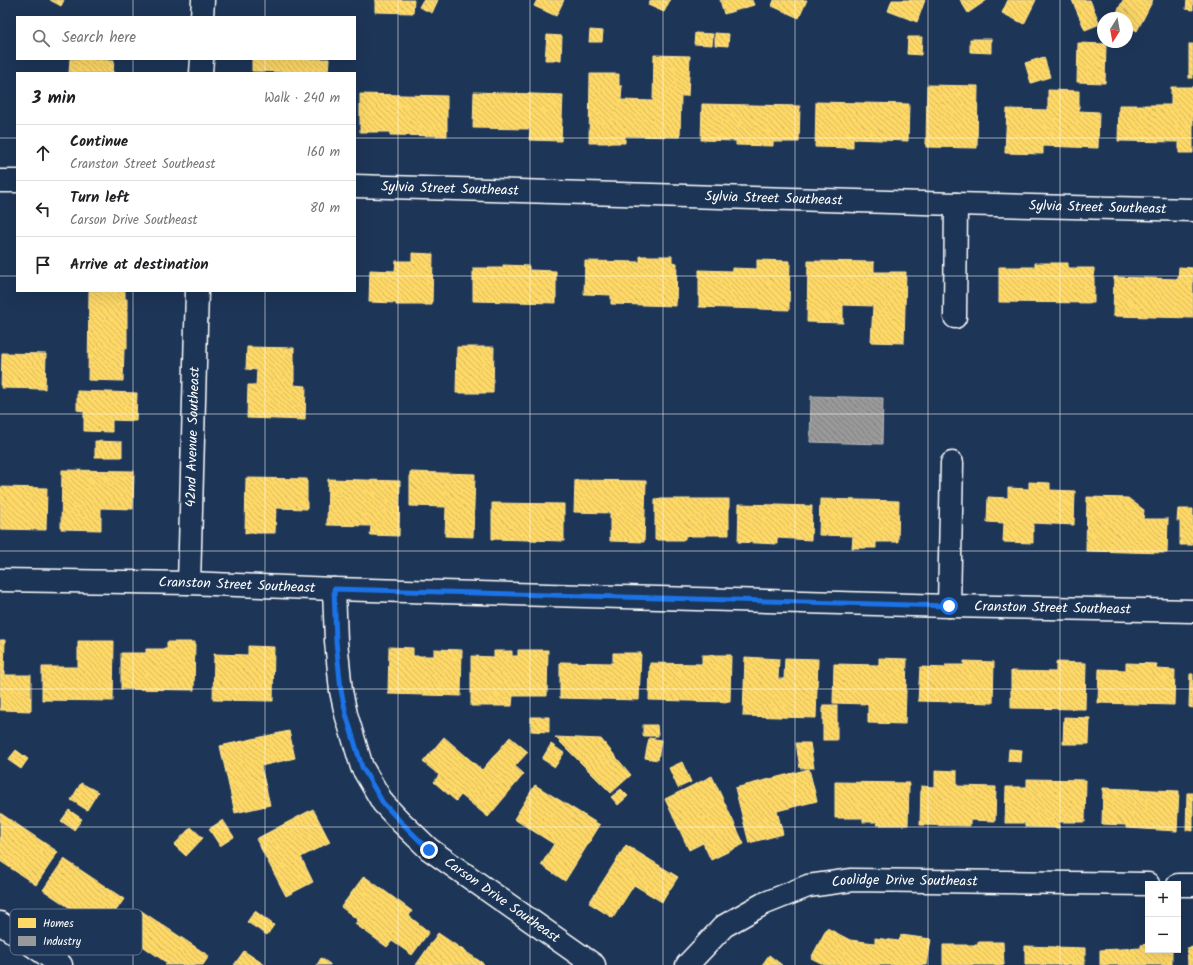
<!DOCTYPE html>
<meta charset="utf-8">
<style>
body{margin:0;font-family:Kalam,sans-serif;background:#f6f6f6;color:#202124}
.controls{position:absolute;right:12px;bottom:12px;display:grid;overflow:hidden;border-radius:0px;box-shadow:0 4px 16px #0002}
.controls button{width:36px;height:36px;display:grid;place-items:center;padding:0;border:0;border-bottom:1px solid #e0e0e0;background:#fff;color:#202124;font:20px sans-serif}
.compass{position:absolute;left:1097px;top:12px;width:36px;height:36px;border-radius:50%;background:#fff;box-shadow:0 4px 16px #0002;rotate:191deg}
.stop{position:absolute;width:12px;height:12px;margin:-9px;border:3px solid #1a73e8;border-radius:50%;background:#fff}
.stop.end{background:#1a73e8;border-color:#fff;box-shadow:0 1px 4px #0008}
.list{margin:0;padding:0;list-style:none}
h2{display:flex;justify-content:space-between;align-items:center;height:52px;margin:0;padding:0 16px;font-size:17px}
h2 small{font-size:13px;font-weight:400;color:#757577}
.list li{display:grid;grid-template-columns:26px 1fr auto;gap:12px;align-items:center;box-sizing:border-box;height:56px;padding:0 16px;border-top:1px solid #e0e0e0}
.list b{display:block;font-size:15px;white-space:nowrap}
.list p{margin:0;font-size:13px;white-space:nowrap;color:#757577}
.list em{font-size:13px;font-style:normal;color:#757577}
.icon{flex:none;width:22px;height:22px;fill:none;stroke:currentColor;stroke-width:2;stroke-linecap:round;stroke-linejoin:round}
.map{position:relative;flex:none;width:1193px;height:965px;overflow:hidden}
.search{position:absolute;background:#fff;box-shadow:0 4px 16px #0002;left:16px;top:16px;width:340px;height:44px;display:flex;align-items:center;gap:10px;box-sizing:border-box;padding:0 14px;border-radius:0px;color:#757577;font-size:15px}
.panel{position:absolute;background:#fff;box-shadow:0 4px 16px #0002;left:16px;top:72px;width:340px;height:220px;border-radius:0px}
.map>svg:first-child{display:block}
</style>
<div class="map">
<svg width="1193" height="965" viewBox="0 0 1193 965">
<defs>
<pattern id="homes-back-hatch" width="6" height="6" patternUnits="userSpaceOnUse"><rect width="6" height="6" fill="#ffd966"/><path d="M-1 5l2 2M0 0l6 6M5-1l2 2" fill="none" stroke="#d2b660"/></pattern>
<pattern id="industry-back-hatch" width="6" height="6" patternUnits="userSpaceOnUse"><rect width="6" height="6" fill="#999"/><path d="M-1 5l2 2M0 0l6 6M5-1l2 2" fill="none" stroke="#7e7e7e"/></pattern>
</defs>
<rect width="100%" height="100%" fill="#1d3557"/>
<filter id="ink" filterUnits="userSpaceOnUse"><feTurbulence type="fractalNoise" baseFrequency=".025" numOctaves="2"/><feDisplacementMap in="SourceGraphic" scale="8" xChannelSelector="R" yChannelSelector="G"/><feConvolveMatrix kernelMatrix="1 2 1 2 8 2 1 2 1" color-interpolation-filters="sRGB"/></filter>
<g filter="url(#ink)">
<g fill="url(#homes-back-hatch)" stroke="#ffe494">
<path d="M50 0H64L61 6Z"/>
<path d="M375 0H414L413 13 375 12Z"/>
<path d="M423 0H438L432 13 419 7Z"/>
<path d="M537 0H564L556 16 534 6Z"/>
<path d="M651 0H670L664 12 648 5Z"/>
<path d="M720 0H752L754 5 724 14Z"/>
<path d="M774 0H807L799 18 772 6Z"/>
<path d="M892 0H925L917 22 888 11Z"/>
<path d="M960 0H987L968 13Z"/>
<path d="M1008 0H1036L1024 24 1002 13Z"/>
<path d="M1072 0H1090L1100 24 1085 30Z"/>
<path d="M1123 0H1153L1137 31 1127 26V18H1114Z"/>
<path d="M1187 0H1193V10L1186 9Z"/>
<path d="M590 30 603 31 602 42H589Z"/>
<path d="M695 33 713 34 712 45 694 44Z"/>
<path d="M715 33 729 34 728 46 715 45Z"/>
<path d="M547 35 562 36 561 60H545Z"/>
<path d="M908 37H922L921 55 907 54Z"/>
<path d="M970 39H991V53L970 52Z"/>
<path d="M1078 43 1106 44 1105 83 1077 82Z"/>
<rect x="1189" y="44" width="4" height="34"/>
<path d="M654 55 690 56 688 96H681L680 137 625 136V143H589L590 74H619V86H622L621 100 653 101Z"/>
<path d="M1044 57 1050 77 1031 83 1025 63Z"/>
<path d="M70 59 114 60 113 73H69Z"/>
<path d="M252 59H329L328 73 252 71Z"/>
<path d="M927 85 978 86 977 148 926 147Z"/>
<path d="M1171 87H1193V153H1179V142L1118 141 1119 105H1171Z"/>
<path d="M1048 90 1079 91V111L1099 112 1098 148 1043 146V154L1005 153 1007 109 1048 110Z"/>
<path d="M474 92 563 95 561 141 529 140 530 129 473 128Z"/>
<path d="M360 94 447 96V136L390 135V132H360Z"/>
<path d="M816 102 909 104 908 141 853 139V148L815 147Z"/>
<path d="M702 104 800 106 799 142H773V146L736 145V141L701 140Z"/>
<path d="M412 253 433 254 432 305H396V303L369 302 370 270 395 271 396 261H412Z"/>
<path d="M640 256H672V262L677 263 676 306 611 304V295L584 294 585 261 640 262Z"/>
<path d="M757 260 790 261 789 310 699 307V270L732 271V268L757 269Z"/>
<path d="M808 261 874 262V272H906L904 343 871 342 873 306 843 305V323L807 322Z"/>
<path d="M1035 263H1068V268H1094V303L999 302V267H1035Z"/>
<path d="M503 265 529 266V270L556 271V303L473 301V268H503Z"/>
<path d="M1179 267 1193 268V318L1113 316 1114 277 1178 279Z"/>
<path d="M89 291H125V299H127V349H124L123 381 88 380Z"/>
<path d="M247 347 294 348V385L306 386 305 420 247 418 248 385H256L257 370 246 369Z"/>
<path d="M457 347H494L493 393H456Z"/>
<path d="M2 353 46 354 45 389 1 388Z"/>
<path d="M77 391 137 393 136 421 112 420V432L84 431V411L77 410Z"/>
<path d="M95 441 122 442V457H95Z"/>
<path d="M62 470 134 471 133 509 101 508V530L61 529Z"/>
<path d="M410 472 475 474 473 537 445 536 446 507 410 506Z"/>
<path d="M246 478 307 479V509L276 508 275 533H245Z"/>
<path d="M328 479 400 481 399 536 370 535 371 526 327 525Z"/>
<path d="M575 480 646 481 644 542 610 541V513L574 512Z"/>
<path d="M1029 482 1050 483V490L1075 491 1074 525 1033 523V543L1003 542 1004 523 987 522 988 497 1008 498V488L1029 489Z"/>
<path d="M0 487 47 488 46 530 0 529Z"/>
<path d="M1087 497 1128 498 1144 510 1143 519H1168L1167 553 1086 551Z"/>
<path d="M655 499H729V535H705V536H685V540H655Z"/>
<path d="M820 499 899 501 898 542H876V548H852L853 536 819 535Z"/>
<path d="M492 503 564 504V541L492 539Z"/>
<path d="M739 504 812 506 811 540 777 538V544L738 542Z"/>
<path d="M1178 509H1193V545H1180V521H1177Z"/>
<path d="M0 640H5L4 675H31V711L0 710Z"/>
<path d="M78 641H114L113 701 42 700V667H78Z"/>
<path d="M167 642H195L194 690 121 689V653H146V649H167Z"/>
<path d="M248 646 274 647 273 701 213 700 214 654 248 655Z"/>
<path d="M389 647 413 648V656H434V649L462 650 461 696 388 694Z"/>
<path d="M518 650H548L547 696H513L512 706H471V656L494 657V651H512V656H518Z"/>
<path d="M613 653H641L639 700 560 698V662L613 663Z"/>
<path d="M702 655H731L730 702 649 700 650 663 702 664Z"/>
<path d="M745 657 779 659 778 679H784L785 658 818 659 816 718 743 716Z"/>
<path d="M879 658 907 659 905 724 868 723V704L833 703 834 664 879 665Z"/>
<path d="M964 661 994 662 993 703 918 701 920 667 947 668 945 665H964Z"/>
<path d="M1056 662 1086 663 1085 709 1011 708V671L1056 672Z"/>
<path d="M1126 663 1157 664 1156 669 1175 670 1174 705 1098 703 1099 669 1126 670Z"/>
<path d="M1190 674H1193V708L1189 707Z"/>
<rect x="823" y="705" width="14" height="35"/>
<path d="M531 717H549V732L531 731Z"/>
<path d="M1064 717 1090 718 1089 744H1063Z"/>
<path d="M643 725H657L658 736H643Z"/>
<path d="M289 731 295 758 261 766 270 805 235 813 220 746Z"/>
<path d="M444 737 482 770 510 737 528 752 515 766 524 774 488 817 461 795 456 801 434 782 439 775 423 762Z"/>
<path d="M555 737 601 739 631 775 611 793Z"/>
<path d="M649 738 661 740 658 760 645 758Z"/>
<path d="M796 743H810L814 768H800Z"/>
<path d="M551 744 564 753 555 767 542 759Z"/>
<path d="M1009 749 1022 750 1021 762 1008 761Z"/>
<path d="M16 750 28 759 21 769 8 760Z"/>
<path d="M682 762 691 782 678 788 669 768Z"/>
<path d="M809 769 817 801 777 811 783 834 749 843 735 788Z"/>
<path d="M935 770 957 771V786L996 787 995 821 970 820V826L920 825 921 786 935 787Z"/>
<path d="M712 776 744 844 711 860 703 843 689 850 665 799Z"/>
<path d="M1027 779 1086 780 1085 822H1059V828L1025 827V823H1005L1006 787H1027Z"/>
<path d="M835 782 909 783 908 825H877L878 822H863V818H835Z"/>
<path d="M81 783 98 792 87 810 71 800Z"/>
<path d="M535 785 600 825 565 881 541 865 554 844 514 819Z"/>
<path d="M1103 788 1179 791 1177 831 1126 828V825L1102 824Z"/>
<path d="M621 789 628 796 618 805 611 797Z"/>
<path d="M1187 793H1193V831L1186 830Z"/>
<path d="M313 809 330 842 301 857 313 882 286 896 256 839Z"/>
<path d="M69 810 82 819 74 830 61 821Z"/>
<path d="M0 813 58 852 36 885 0 861Z"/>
<path d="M223 820 234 837 220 846 209 829Z"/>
<path d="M191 827 203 838 186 856 174 845Z"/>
<path d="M626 845 678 877 662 902 634 885 613 918 589 903Z"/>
<path d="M64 859 124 899 103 930 43 890Z"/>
<path d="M364 876 412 911 409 916 429 932 412 955 392 941 387 947 355 924 358 920 341 907Z"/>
<path d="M140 910 209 956 203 965H165L167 963 124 933Z"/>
<path d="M255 911 274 925 267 935 247 922Z"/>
<path d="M827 928 850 940 875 943V938L899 941 901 935 931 939 927 965H825L811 958Z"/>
<path d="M438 933 484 964 483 965H416Z"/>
<path d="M978 942H1003L1004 965H943V945H978Z"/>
<path d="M1148 944V950H1172V965H1100V950L1141 948V945Z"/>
<path d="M1025 946 1085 948V965H1025Z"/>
<path d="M1193 947V965H1188L1187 948Z"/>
<path d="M244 951 265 965H234Z"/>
<path d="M769 955 782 965H762Z"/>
<path d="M321 958 330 964V965H317Z"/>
</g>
<path fill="url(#industry-back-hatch)" stroke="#b8b8b8" d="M811 396 883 398 882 444 810 442Z"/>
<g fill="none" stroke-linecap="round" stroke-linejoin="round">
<defs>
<g id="minor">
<path d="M202 17 203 0"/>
<path d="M201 73 202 59"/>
<path d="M0 181H17"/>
<path id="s1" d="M355 186 956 204 1193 210"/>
<path d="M955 317 956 204"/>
<path id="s2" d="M0 580 189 583 334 589 949 606 1193 611"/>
<path id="s3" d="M189 583 197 291"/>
<path id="s4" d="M334 589 336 641 341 691 346 714 362 767 383 803 400 821 429 849 594 965"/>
<path d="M949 606 952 463"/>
<path d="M1178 885H1193"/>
<path d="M0 923 61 965"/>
<path id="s5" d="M687 965 724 926 763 904 808 886 852 880 1148 884"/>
</g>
</defs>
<use href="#minor" stroke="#fff" stroke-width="25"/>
<use href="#minor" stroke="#1d3557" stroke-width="22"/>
</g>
</g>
<g fill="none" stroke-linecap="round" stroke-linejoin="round" filter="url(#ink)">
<path stroke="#1a73e8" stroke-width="5" d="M429 850 400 821 383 803 362 767 346 714 341 690 336 641 334 589 949 606"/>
</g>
<path fill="none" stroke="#fff" stroke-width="1" stroke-opacity="0.55" d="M133 0V17M265 0V17M398 0V965M530 0V965M663 0V965M795 0V965M928 0V965M1060 0V965M133 59V73M265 59V73M0 138H17M355 138H1193M0 276H17M355 276H1193M133 291V965M265 291V965M0 414H1193M0 551H1193M0 689H1193M0 827H1193"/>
<g text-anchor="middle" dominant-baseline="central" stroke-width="4" stroke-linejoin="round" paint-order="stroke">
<g font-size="14" fill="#fff" stroke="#1d3557">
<text stroke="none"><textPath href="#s1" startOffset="95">Sylvia Street Southeast</textPath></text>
<text stroke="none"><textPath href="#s1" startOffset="419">Sylvia Street Southeast</textPath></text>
<text stroke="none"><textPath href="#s1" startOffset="743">Sylvia Street Southeast</textPath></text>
<text stroke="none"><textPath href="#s3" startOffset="146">42nd Avenue Southeast</textPath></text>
<text stroke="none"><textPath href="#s2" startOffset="237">Cranston Street Southeast</textPath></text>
<text stroke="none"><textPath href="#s2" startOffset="1053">Cranston Street Southeast</textPath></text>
<text stroke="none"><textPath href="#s5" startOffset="244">Coolidge Drive Southeast</textPath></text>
<text stroke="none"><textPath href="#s4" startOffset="377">Carson Drive Southeast</textPath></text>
</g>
</g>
<rect x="10" y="909" width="132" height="46" rx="6" fill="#1d3557" stroke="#617289" stroke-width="1"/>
<rect x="18" y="918" width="18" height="10" fill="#ffd966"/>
<rect x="18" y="936" width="18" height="10" fill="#999"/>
<g font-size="11" fill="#fff">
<text x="43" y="927">Homes</text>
<text x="43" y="945">Industry</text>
</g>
</svg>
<div class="controls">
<button>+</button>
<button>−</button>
</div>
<svg class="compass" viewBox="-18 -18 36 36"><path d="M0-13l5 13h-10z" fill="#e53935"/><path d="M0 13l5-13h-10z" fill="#757577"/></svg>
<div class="stop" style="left:949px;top:606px"></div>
<div class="stop end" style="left:429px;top:850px"></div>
<div class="search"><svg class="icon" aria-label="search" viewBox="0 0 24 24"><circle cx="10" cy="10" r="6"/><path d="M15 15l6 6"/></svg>Search here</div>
<section class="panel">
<h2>3 min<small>Walk · 240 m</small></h2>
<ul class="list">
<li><svg class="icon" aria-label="ahead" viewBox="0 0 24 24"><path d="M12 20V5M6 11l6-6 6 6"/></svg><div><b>Continue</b><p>Cranston Street Southeast</p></div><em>160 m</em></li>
<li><svg class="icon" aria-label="left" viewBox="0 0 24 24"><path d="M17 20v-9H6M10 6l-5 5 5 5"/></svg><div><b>Turn left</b><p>Carson Drive Southeast</p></div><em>80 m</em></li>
<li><svg class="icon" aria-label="arrive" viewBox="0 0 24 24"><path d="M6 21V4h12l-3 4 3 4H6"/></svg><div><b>Arrive at destination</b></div></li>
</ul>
</section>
</div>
